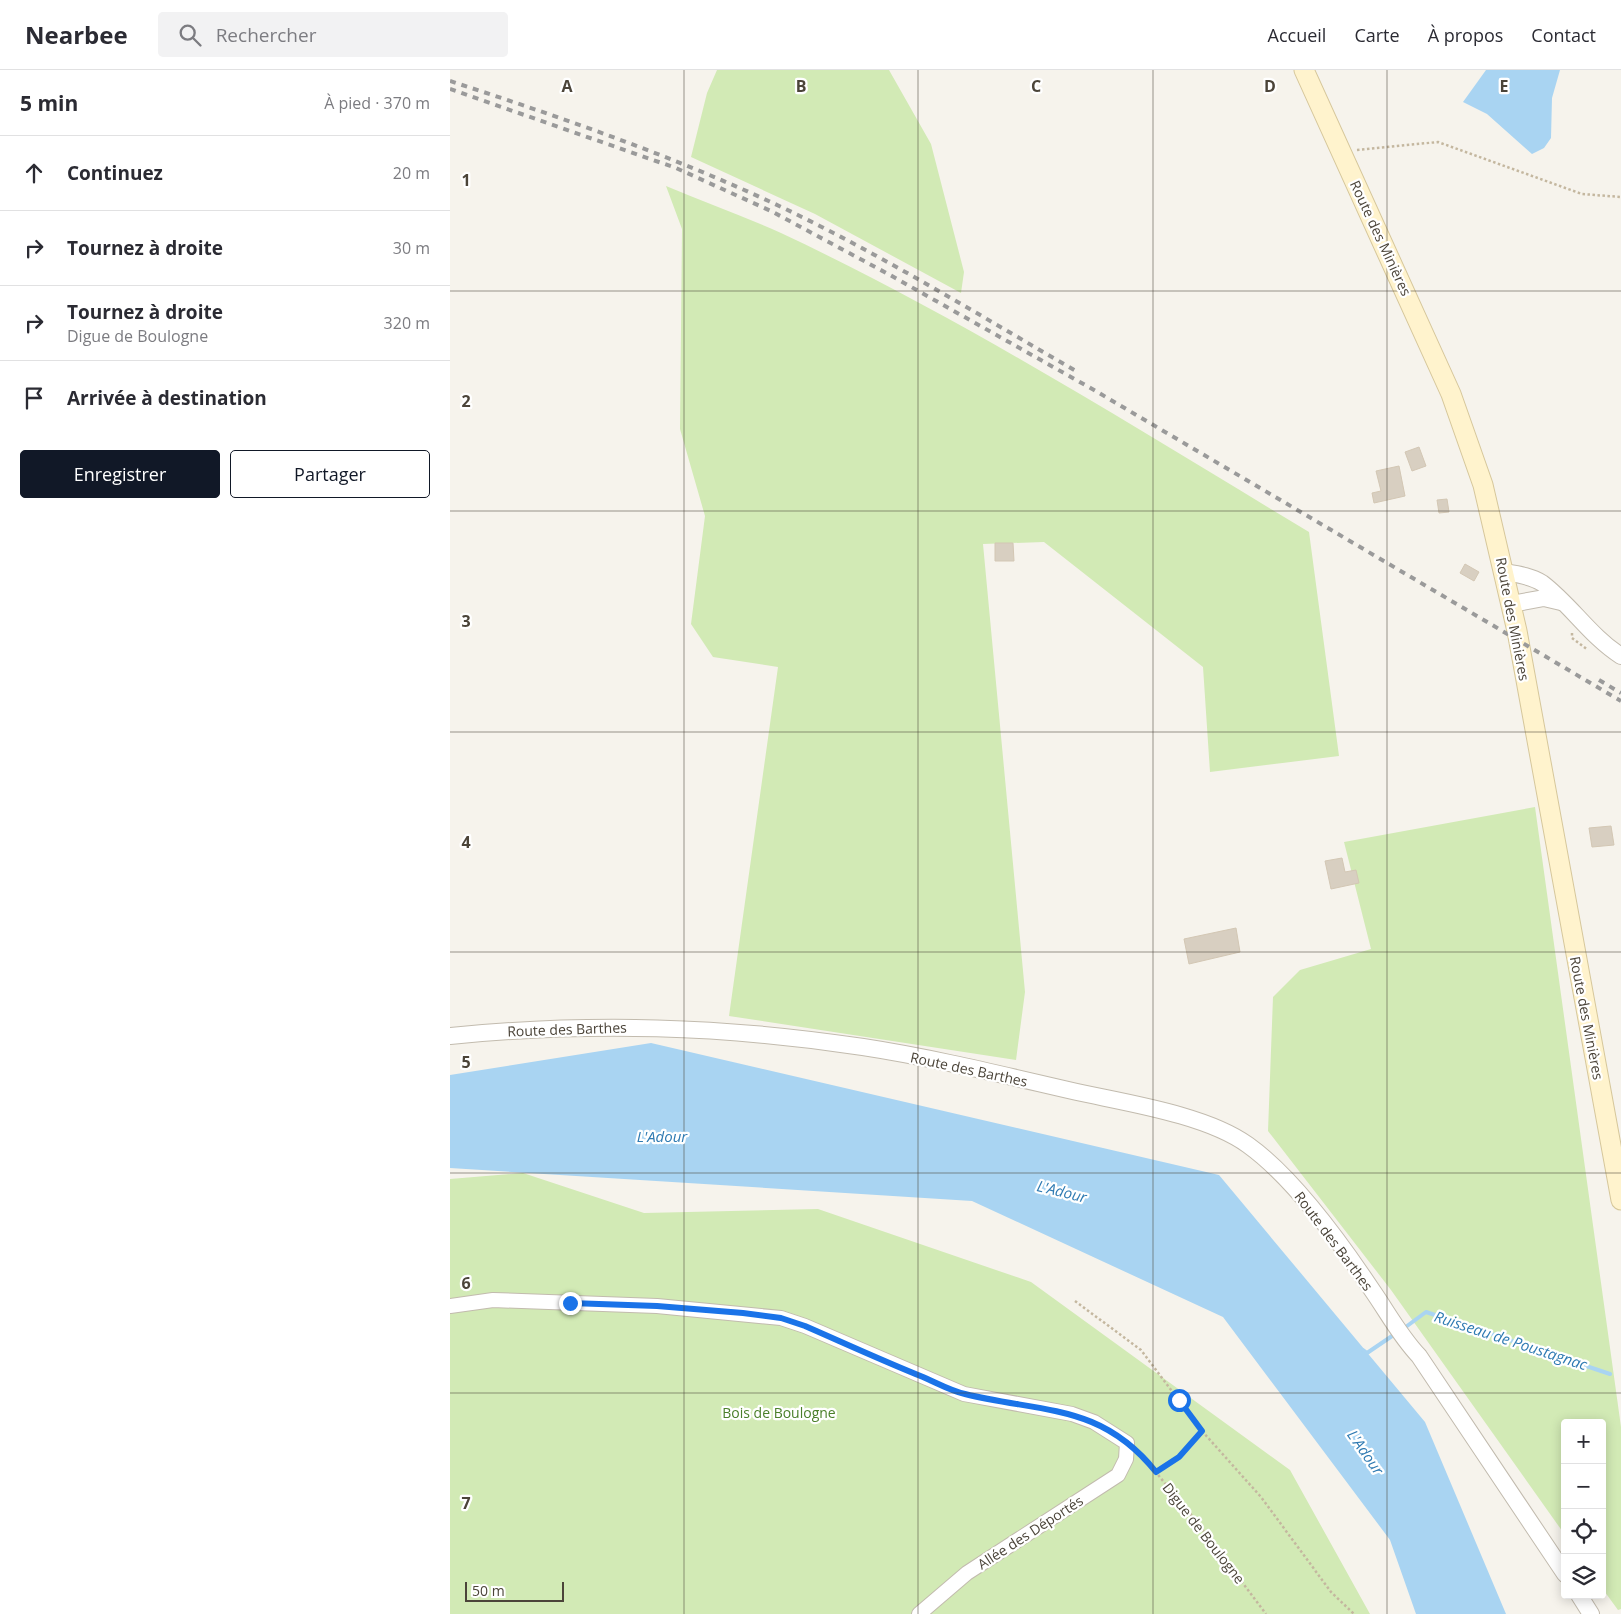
<!DOCTYPE html>
<html lang="fr">
<meta charset="utf-8">
<style>
body{margin:0;font-family:"Open Sans",sans-serif;background:#f2f2f3;color:#2b2b33}
.controls{position:absolute;right:15px;bottom:15px;display:grid;overflow:hidden;border-radius:5px;box-shadow:0 2px 12px #0003}
.controls button{width:45px;height:45px;display:grid;place-items:center;padding:0;border:0;border-bottom:1px solid #e1e1e2;background:#fff;color:#2b2b33;font:25px sans-serif}
.scale{position:absolute;left:15px;bottom:12px;width:99px;box-sizing:border-box;padding-left:5px;border:2px solid #4b4439;border-top:0;font-size:14px;line-height:18px;white-space:nowrap;color:#4b4439;-webkit-text-stroke:4px #fff;paint-order:stroke}
.stop{position:absolute;width:15px;height:15px;margin:-11px;border:4px solid #1a73e8;border-radius:50%;background:#fff}
.stop.end{background:#1a73e8;border-color:#fff;box-shadow:0 1px 5px #0008}
.list{margin:0;padding:0;list-style:none}
h2{display:flex;justify-content:space-between;align-items:center;height:65px;margin:0;padding:0 20px;font-size:21px}
h2 small{font-size:16px;font-weight:400;color:#7c7c81}
.list li{display:grid;grid-template-columns:32px 1fr auto;gap:15px;align-items:center;box-sizing:border-box;height:75px;padding:0 20px;border-top:1px solid #e1e1e2}
.list b{display:block;font-size:19px;white-space:nowrap}
.list p{margin:0;font-size:16px;white-space:nowrap;color:#7c7c81}
.list em{font-size:16px;font-style:normal;color:#7c7c81}
.actions{display:flex;gap:10px;padding:15px 20px}
.actions a{flex:1;padding:11px 0;border:1px solid #111827;border-radius:5px;text-align:center;font-size:18px;color:#111827}
.actions .main{background:#111827;color:#fff}
.icon{flex:none;width:28px;height:28px;fill:none;stroke:currentColor;stroke-width:2;stroke-linecap:round;stroke-linejoin:round}
.map{position:relative;flex:none;width:1171px;height:1544px;overflow:hidden}
header{display:flex;align-items:center;gap:30px;box-sizing:border-box;height:70px;padding:0 25px;background:#fff;border-bottom:1px solid #e1e1e2}
header strong{font-size:24px}
nav{display:flex;gap:28px;margin-inline-start:auto;font-size:18px}
.search{width:350px;height:45px;background:#f2f2f3;display:flex;align-items:center;gap:12px;box-sizing:border-box;padding:0 18px;border-radius:5px;color:#7c7c81;font-size:19px}
main{display:flex}
aside{flex:1;background:#fff}
.map>svg:first-child{display:block}
</style>
<header>
<strong>Nearbee</strong>
<div class="search"><svg class="icon" aria-label="search" viewBox="0 0 24 24"><circle cx="10" cy="10" r="6"/><path d="M15 15l6 6"/></svg>Rechercher</div>
<nav><a>Accueil</a><a>Carte</a><a>À propos</a><a>Contact</a></nav>
</header>
<main>
<aside>
<h2>5 min<small>À pied · 370 m</small></h2>
<ul class="list">
<li><svg class="icon" aria-label="ahead" viewBox="0 0 24 24"><path d="M12 20V5M6 11l6-6 6 6"/></svg><div><b>Continuez</b></div><em>20 m</em></li>
<li><svg class="icon" aria-label="right" viewBox="0 0 24 24"><path d="M7 20v-9h11M14 6l5 5-5 5"/></svg><div><b>Tournez à droite</b></div><em>30 m</em></li>
<li><svg class="icon" aria-label="right" viewBox="0 0 24 24"><path d="M7 20v-9h11M14 6l5 5-5 5"/></svg><div><b>Tournez à droite</b><p>Digue de Boulogne</p></div><em>320 m</em></li>
<li><svg class="icon" aria-label="arrive" viewBox="0 0 24 24"><path d="M6 21V4h12l-3 4 3 4H6"/></svg><div><b>Arrivée à destination</b></div></li>
</ul>
<div class="actions"><a class="main">Enregistrer</a><a>Partager</a></div>
</aside>
<div class="map">
<svg width="1171" height="1544" viewBox="0 0 1171 1544">
<rect width="100%" height="100%" fill="#f6f3ec"/>
<g fill="#d2eab5">
<path d="M267 0H439L481 74 514 202 511 223 365 144 241 87 257 23Z"/>
<path d="M216 116C254 132 293 146 331 163 514 249 686 358 859 462L889 686 760 702 753 597 594 472 533 474 575 922 566 990 279 946 328 597 263 587 241 554 255 446 230 359 232 159Z"/>
<path d="M1085 737 1171 1357V1539L1168 1540 1152 1518V1353H1115V1465L941 1220 818 1061 823 927 850 900 921 879 894 772Z"/>
<path d="M73 1103 194 1143 368 1139 581 1212 840 1400 920 1544H0V1109Z"/>
</g>
<g fill="#a9d4f2">
<path d="M1036 0H1110L1102 28 1101 68 1094 78 1082 84 1037 44 1013 32Z"/>
<path d="M201 973 769 1105 975 1352 1056 1544H966L940 1470 773 1247 522 1131 0 1098V1005Z"/>
</g>
<g fill="none" stroke-linecap="round" stroke-linejoin="round">
<g stroke="#a9d4f2" stroke-width="4">
<path d="M953 1259 976 1242 1160 1304"/>
<path d="M913 1280 917 1283 945 1264"/>
</g>
</g>
<g fill="#d8cfc1" stroke="#d3c7b4">
<path d="M969 377 976 396 962 401 955 382Z"/>
<path d="M949 396 955 426 924 433 922 423 931 421 926 401Z"/>
<path d="M997 429 999 442 989 443 987 430Z"/>
<path d="M545 473H563L564 491H545Z"/>
<path d="M1015 494 1029 502 1024 511 1010 503Z"/>
<path d="M1161 756 1164 775 1142 777 1139 758Z"/>
<path d="M892 788 895 802 906 800 909 813 881 819 875 791Z"/>
<path d="M786 858 790 882 739 894 734 869Z"/>
</g>
<g fill="none" stroke-linecap="round" stroke-linejoin="round">
<defs>
<path id="minor" d="M0 1236 43 1230 207 1236 331 1248 355 1256 514 1324 622 1344 644 1352 677 1373 676 1389 668 1405 517 1503 469 1544"/>
<g id="tertiary">
<path d="M1055 502C1067 504 1081 506 1092 513 1121 535 1140 566 1171 586"/>
<path d="M1061 534 1094 528 1111 532"/>
<path d="M0 966C141 952 273 956 413 977 485 988 557 1006 627 1022 677 1033 757 1045 798 1075 844 1108 890 1172 922 1220 938 1243 950 1266 969 1286L1115 1504"/>
<path d="M1129 1525 1141 1544"/>
</g>
<path id="secondary" d="M854 0 1001 324 1033 415 1067 561 1171 1130"/>
</defs>
<use href="#minor" stroke="#c2bbae" stroke-width="16"/>
<use href="#tertiary" stroke="#c2bbae" stroke-width="18"/>
<use href="#secondary" stroke="#d6c79b" stroke-width="21"/>
<g stroke="#c4b79f" stroke-width="2.5" stroke-dasharray="2.5 2.5" stroke-linecap="butt">
<path d="M907 80 988 72 1132 124 1171 127"/>
<path d="M1122 563V568L1138 580"/>
<path d="M625 1231 691 1280 752 1361 729 1387 706 1402"/>
<path d="M752 1361 811 1427 881 1522 904 1544"/>
<path d="M689 1382 743 1447 816 1544"/>
</g>
<use href="#minor" stroke="#fff" stroke-width="14"/>
<use href="#tertiary" stroke="#fff" stroke-width="16"/>
<use href="#secondary" stroke="#fff3cd" stroke-width="19"/>
<g stroke="#9a9a9a" stroke-width="4" stroke-dasharray="6 6" stroke-linecap="butt">
<path d="M0 11C110 47 220 85 325 134 429 183 527 244 626 301"/>
<path d="M0 19 226 98 321 141 440 205 644 320 1171 631"/>
<path d="M1149 610 1171 623"/>
</g>
</g>
<g fill="none" stroke-linecap="round" stroke-linejoin="round">
<path stroke="#1a73e8" stroke-width="6" d="M120 1233 207 1236 293 1243 331 1248 355 1256C394 1273 433 1291 473 1307 487 1313 501 1321 515 1324 592 1343 651 1333 706 1402L729 1387 752 1361 729 1330"/>
</g>
<path fill="none" stroke="#4b4439" stroke-width="1" stroke-opacity="0.55" d="M234 0V1544M468 0V1544M703 0V1544M937 0V1544M0 221H1171M0 441H1171M0 662H1171M0 882H1171M0 1103H1171M0 1323H1171"/>
<g text-anchor="middle" dominant-baseline="central" stroke-width="4.5" stroke-linejoin="round" paint-order="stroke">
<g font-size="14" fill="#4b4439" stroke="#fff">
<text transform="translate(931 168) rotate(65)">Route des Minières</text>
<text transform="translate(1063 549) rotate(79)">Route des Minières</text>
<text transform="translate(1137 948) rotate(79)">Route des Minières</text>
<text transform="translate(117 959) rotate(-2)">Route des Barthes</text>
<text transform="translate(519 999) rotate(12)">Route des Barthes</text>
<text transform="translate(884 1171) rotate(53)">Route des Barthes</text>
<text transform="translate(580 1462) rotate(-33)">Allée des Déportés</text>
<text transform="translate(754 1463) rotate(52)">Digue de Boulogne</text>
</g>
<g font-size="14" fill="#4a7f2a" stroke="#fff">
<text x="329" y="1342">Bois de Boulogne</text>
</g>
<g font-size="15" font-style="italic" fill="#2e7ab2" stroke="#fff">
<text x="212" y="1066">L'Adour</text>
<text transform="translate(612 1121) rotate(14)">L'Adour</text>
<text transform="translate(1061 1270) rotate(18)">Ruisseau de Poustagnac</text>
<text transform="translate(916 1382) rotate(55)">L'Adour</text>
</g>
</g>
<g font-size="16" text-anchor="middle" font-weight="bold" fill="#4b4439" stroke="#fff" stroke-width="4.5" stroke-linejoin="round" paint-order="stroke">
<text x="117" y="22">A</text>
<text x="351" y="22">B</text>
<text x="586" y="22">C</text>
<text x="820" y="22">D</text>
<text x="1054" y="22">E</text>
<text x="16" y="116">1</text>
<text x="16" y="337">2</text>
<text x="16" y="557">3</text>
<text x="16" y="778">4</text>
<text x="16" y="998">5</text>
<text x="16" y="1219">6</text>
<text x="16" y="1439">7</text>
</g>
</svg>
<div class="controls">
<button>+</button>
<button>−</button>
<button><svg class="icon" aria-label="locate" viewBox="0 0 24 24"><circle cx="12" cy="12" r="6"/><path d="M12 2v4M12 18v4M2 12h4M18 12h4"/></svg></button>
<button><svg class="icon" aria-label="layers" viewBox="0 0 24 24"><path d="M12 4l9 5-9 5-9-5zM3 14l9 5 9-5"/></svg></button>
</div>
<div class="scale">50 m</div>
<div class="stop" style="left:729px;top:1330px"></div>
<div class="stop end" style="left:120px;top:1233px"></div>
</div>
</main>
